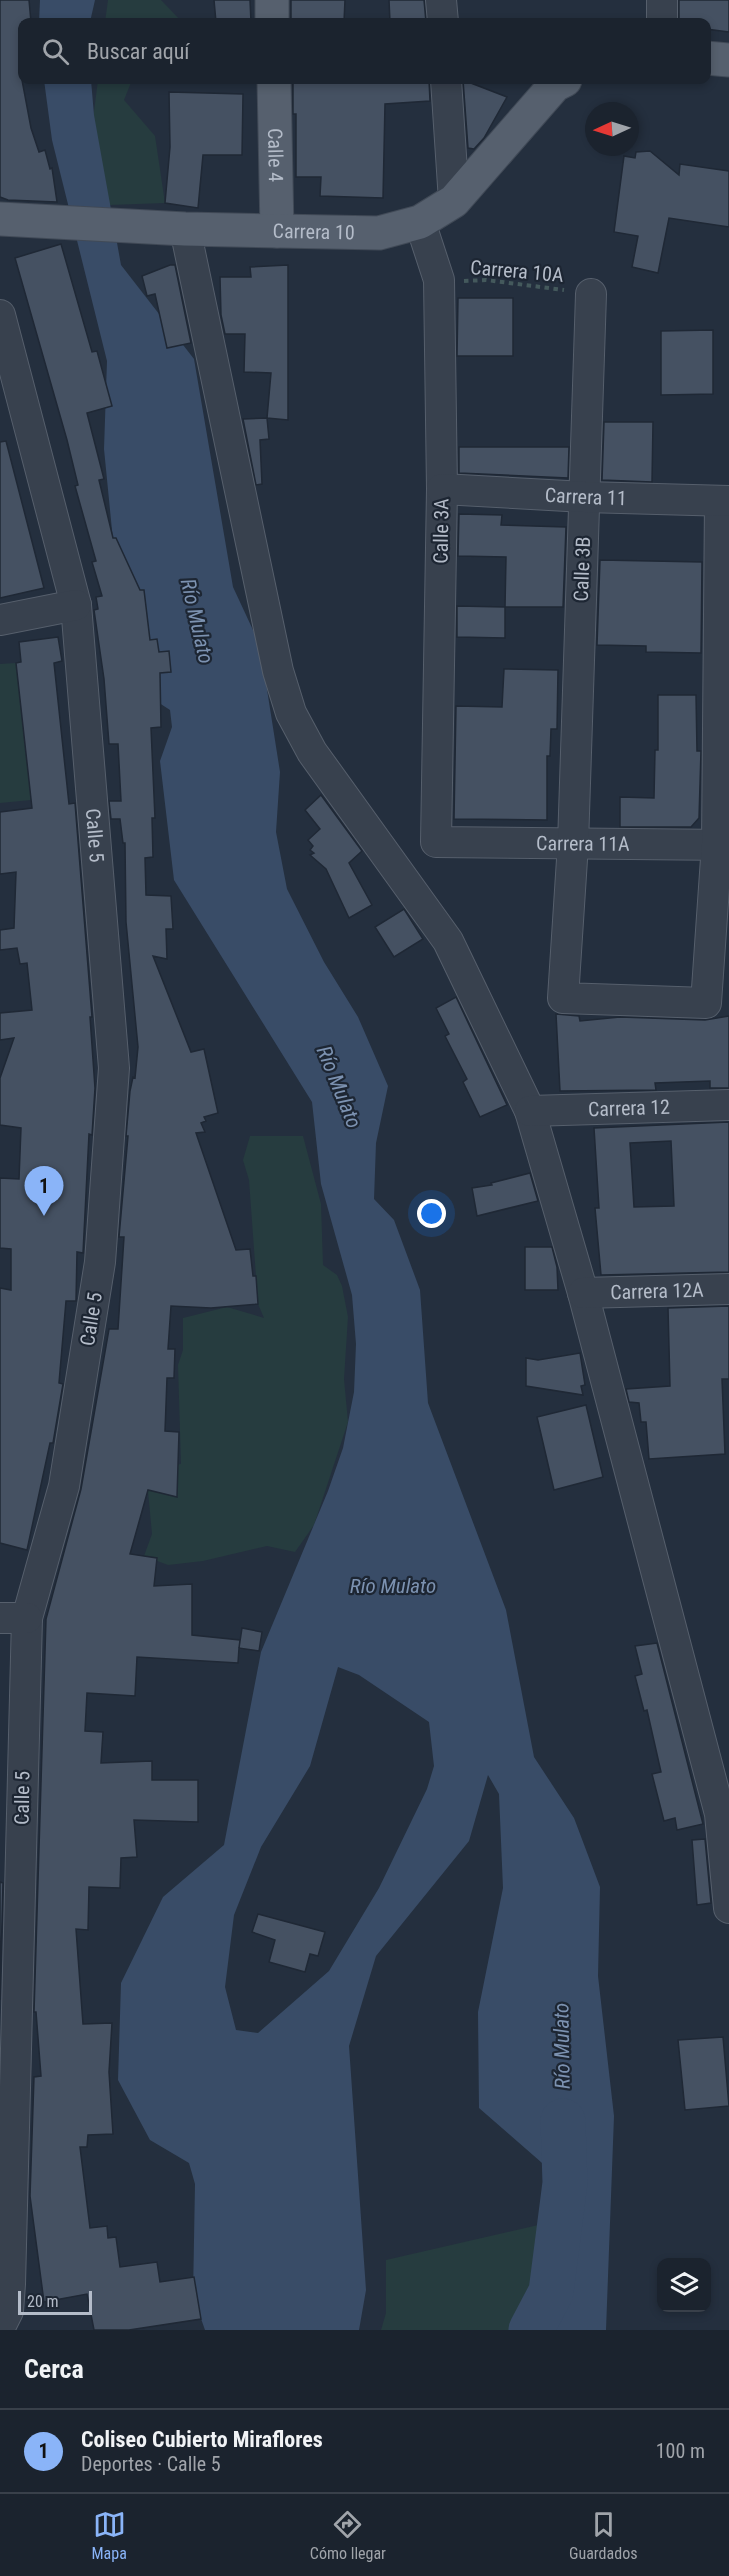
<!DOCTYPE html>
<html lang="es">
<meta charset="utf-8">
<style>
body{margin:0;font-family:"Roboto Condensed",sans-serif;background:#282f3a;color:#f1f3f6}
.controls{position:absolute;right:18px;bottom:18px;display:grid;overflow:hidden;border-radius:12px;box-shadow:0 3px 9px #0003}
.controls button{width:54px;height:54px;display:grid;place-items:center;padding:0;border:0;border-bottom:2px solid #39404a;background:#1b232e;color:#f1f3f6;font:30px sans-serif}
.compass{position:absolute;left:585px;top:102px;width:54px;height:54px;border-radius:50%;background:#1b232e;box-shadow:0 3px 9px #0003;rotate:266deg}
.scale{position:absolute;left:18px;bottom:15px;width:74px;box-sizing:border-box;padding-left:6px;border:3px solid #b4bcc9;border-top:0;font-size:16px;line-height:21px;white-space:nowrap;color:#b4bcc9;-webkit-text-stroke:4px #1d2633;paint-order:stroke}
.you{position:absolute;left:432px;top:1214px;width:21px;height:21px;margin:-15px;border:4px solid #fff;border-radius:50%;background:#1a73e8;box-shadow:0 0 0 9px #1a73e833}
.badge{display:grid;place-items:center;width:39px;height:39px;border-radius:50%;background:#8ab4f8;color:#111;font-size:20px;font-weight:700}
.pin{position:absolute;translate:-50% -50px;filter:drop-shadow(0 2px 3px #0008)}
.pin::after{content:'';position:absolute;top:32px;width:21px;height:18px;background:inherit;clip-path:polygon(0 0,100% 0,50% 100%)}
.list{margin:0;padding:0;list-style:none}
h2{display:flex;justify-content:space-between;align-items:center;height:78px;margin:0;padding:0 24px;font-size:26px}
h2 small{font-size:20px;font-weight:400;color:#a0a4aa}
.list li{display:grid;grid-template-columns:39px 1fr auto;gap:18px;align-items:center;box-sizing:border-box;height:84px;padding:0 24px;border-top:2px solid #39404a}
.list b{display:block;font-size:22px;white-space:nowrap}
.list p{margin:0;font-size:20px;white-space:nowrap;color:#a0a4aa}
.list em{font-size:20px;font-style:normal;color:#a0a4aa}
.icon{flex:none;width:33px;height:33px;fill:none;stroke:currentColor;stroke-width:2;stroke-linecap:round;stroke-linejoin:round}
.map{position:relative;flex:none;width:729px;height:2330px;overflow:hidden}
.search{position:absolute;background:#1b232e;box-shadow:0 3px 9px #0003;left:18px;right:18px;top:18px;height:66px;display:flex;align-items:center;gap:15px;box-sizing:border-box;padding:0 21px;border-radius:12px;color:#a0a4aa;font-size:22px}
.sheet{height:162px;background:#1b232e}
nav{display:flex;justify-content:space-around;align-items:center;box-sizing:border-box;height:84px;border-top:2px solid #39404a;background:#1b232e;font-size:16px;color:#a0a4aa}
nav a{display:grid;justify-items:center;gap:3px}
nav .on{color:#8ab4f8}
.map>svg:first-child{display:block}
</style>
<div class="map">
<svg width="729" height="2330" viewBox="0 0 729 2330">
<rect width="100%" height="100%" fill="#242f3e"/>
<g fill="#263c3f">
<path d="M108 0H161L182 22H105Z"/>
<path d="M98 80H132L124 100 155 136 165 203 82 206Z"/>
<path d="M16 663 31 800 0 803V664Z"/>
<path d="M250 1136H303L321 1204 323 1265 337 1275 342 1286 348 1317 344 1379 348 1422 314 1525 295 1552 267 1546 203 1561 168 1565 144 1556 152 1534 146 1470 181 1464 178 1365 183 1350V1318L227 1307 264 1318 258 1304 249 1180 243 1160Z"/>
<path d="M560 2220 551 2292 534 2330H381L386 2313V2260Z"/>
</g>
<g fill="#394c67" fill-rule="evenodd">
<path d="M40 0H95L90 22H39Z"/>
<path d="M44 80H91L94 115 121 265 194 359 233 587 260 645 280 772 276 832 287 889 324 962 358 1017 388 1086 376 1143 374 1199 394 1220 420 1290 428 1403 506 1610 534 1757 574 1818 600 1887 598 1976 614 2116 606 2330H547L565 2183 479 2108 478 2012 503 1888 499 1794 488 1775 469 1841 376 1956 349 2046 366 2290 359 2330H205L193 2296 195 2184 189 2163 150 2140 118 2080 121 1983 163 1897 224 1845 261 1652 328 1491 343 1448 354 1392 356 1344 352 1295 321 1184 312 1102 174 880 160 761 172 727 170 710 127 682 104 449 107 361 52 140ZM338 1667 359 1675 429 1722 434 1766 427 1789 379 1888 329 1971 258 2033 236 2030 225 1987 234 1915 261 1847 310 1766Z"/>
</g>
<g fill="none" stroke-linecap="round" stroke-linejoin="round">
<path stroke="#394c67" stroke-width="45" d="M531 2330 551 2292 565 2183 563 2121"/>
</g>
<g fill="#455162" stroke="#1f2835" stroke-width="1.5" fill-rule="evenodd">
<path d="M0 0H29L31 22H22V63L19 64 31 128 39 152 45 150 50 169 52 168 57 202 8 200 0 197Z"/>
<path d="M214 0H250L251 22H216Z"/>
<path d="M291 0H345L344 22H291Z"/>
<path d="M389 0H424L426 22H390Z"/>
<path d="M679 0H729V32L706 29V22H679Z"/>
<path d="M293 80H429L430 101 385 104 383 198 320 196 321 177H296V114H293Z"/>
<path d="M463 80 507 97 484 138 474 149 468 148Z"/>
<path d="M169 92 243 94 242 155H203L198 208 165 203 170 147Z"/>
<path d="M650 151 679 175 680 164 729 171V227L669 218 658 273 632 267 638 236 614 232 624 156 635 158 636 152Z"/>
<path d="M61 244 92 352 97 351 112 406 87 413 104 479 99 480 113 538H116L140 590H144L150 640 157 639 159 652 169 651 171 672 160 673 161 727 151 728 155 818H152L153 857 145 858 146 895 171 896 173 929H166L167 959 153 956 191 1052 204 1049 218 1113 204 1117 206 1121 201 1123 205 1132 196 1133 236 1250 250 1249 253 1276H256L258 1304 211 1308 171 1306 168 1349H175L174 1378H167L165 1431 179 1432 177 1497 148 1490 130 1554 157 1558 154 1586 192 1584V1635L240 1640 239 1648 242 1628 262 1632 259 1651 239 1648 238 1663 137 1657 135 1696 87 1693 85 1731 103 1732 101 1763 152 1761V1780H198V1822L134 1820 137 1857 121 1858 120 1888 89 1887 88 1930 76 1929 83 2024 112 2023 109 2072 113 2134 88 2135 87 2147H80L90 2228 107 2226 108 2238 116 2237 120 2267 157 2262 160 2282 194 2277 201 2319 129 2330H94L87 2294 44 2302 30 2196 34 2077 41 2076 36 2012H34L46 1619 81 1489 109 1329H118L124 1237H119L128 1136H126L130 1091 133 1077 135 1078 138 1047 126 922 125 843H123L120 819H111L109 801H121L118 744H109L104 679 94 610 98 609 96 597 102 596 92 562 96 561 75 486 78 485 67 440 15 258Z"/>
<path d="M170 265H175L191 343 167 348 155 294 147 296 142 276Z"/>
<path d="M288 265V420L267 418 271 373 244 372 245 334H225L221 315 220 277H251L250 267Z"/>
<path d="M458 298H513V356H457Z"/>
<path d="M713 330V394L661 395V331Z"/>
<path d="M267 418 269 439 260 440 262 484 256 485 243 419Z"/>
<path d="M604 422H653L652 482 602 480Z"/>
<path d="M6 441 44 588 0 598V442Z"/>
<path d="M459 447H569L568 478 459 473Z"/>
<path d="M459 514 502 515 501 525 566 527 563 607H505L506 557 458 556Z"/>
<path d="M600 560 702 562 701 653 646 652V646L597 645Z"/>
<path d="M457 606 505 607V638L457 637Z"/>
<path d="M58 637 62 661 54 663 69 804 75 803 92 1017H90L95 1088 92 1135 89 1134 83 1253 77 1252 76 1301H66L59 1383 63 1384 53 1443H50L27 1550 0 1543V1288L11 1290V1249L0 1248V1178L19 1179 21 1128 0 1125V1078L14 1038 0 1040V1013L32 1010 27 963 20 964 17 948 0 950V930L14 928 16 872 0 874V812L32 808 16 663 21 662 19 642Z"/>
<path d="M504 669 558 670 557 729H551L550 756H547V820L454 819 456 706 502 707Z"/>
<path d="M658 695H696L697 751H701L699 818 691 827H620V797L654 798 655 750H658Z"/>
<path d="M321 795 362 851 349 863 372 905 349 918 326 869 310 855 314 853 310 850 313 846 308 840 320 829 305 810Z"/>
<path d="M404 909 423 939 394 957 375 927Z"/>
<path d="M456 997 507 1105 480 1117 463 1082 467 1079 445 1036 449 1034 436 1008Z"/>
<path d="M556 1014 579 1016 580 1021 620 1017 705 1020 729 1016V1088H710V1081L655 1083 656 1090 560 1091Z"/>
<path d="M729 1122V1272L601 1275 595 1208H599L594 1128ZM671 1141 674 1206 634 1207 630 1143Z"/>
<path d="M530 1173 538 1201 477 1216 472 1188 492 1185 491 1183Z"/>
<path d="M525 1247H552L557 1267 558 1290H525Z"/>
<path d="M729 1306V1379H722L725 1454 649 1459 646 1422H641L639 1403 629 1402 626 1389 670 1386 668 1308Z"/>
<path d="M580 1353 585 1385 581 1386 583 1395 526 1386V1358L538 1360Z"/>
<path d="M586 1405 603 1477 554 1490 537 1417Z"/>
<path d="M657 1643 703 1824 677 1830 675 1818 664 1821 652 1774 661 1772 647 1710 644 1711 635 1676 642 1674 635 1646Z"/>
<path d="M705 1839 711 1903 697 1905 692 1840Z"/>
<path d="M0 1882 3 1883 0 2000Z"/>
<path d="M258 1914 325 1932 318 1956 310 1954 305 1972 269 1962 275 1940 252 1932Z"/>
<path d="M723 2037 729 2106 685 2110 678 2040Z"/>
</g>
<g fill="none" stroke-linecap="round" stroke-linejoin="round">
<defs>
<g id="minor">
<path d="M441 0 443 22"/>
<path d="M662 0V22"/>
<path d="M446 80 454 201"/>
<path id="s1" d="M420 222 439 280 442 489 436 842 729 845"/>
<path d="M185 229 278 671 291 713 312 752 448 941 530 1111 583 1293 720 1814 729 1908"/>
<path d="M591 294 573 844 563 998 706 1003 717 844 720 501"/>
<path id="s2" d="M0 315 76 605 114 1068 100 1262 64 1486 27 1618 10 2284 8 2311 0 2327"/>
<path id="s3" d="M442 489 585 497 729 501"/>
<path d="M0 620 76 605"/>
<path id="s4" d="M530 1111 729 1105"/>
<path id="s5" d="M583 1293 729 1289"/>
<path d="M0 1618H27"/>
</g>
<g id="major">
<path d="M272 0V22"/>
<path d="M706 58 729 60"/>
<path id="s6" d="M274 80 277 231"/>
<path id="s7" d="M0 219 185 229 379 233 420 222 454 201 555 85 565 80"/>
</g>
</defs>
<use href="#minor" stroke="#565f6c" stroke-width="32"/>
<use href="#major" stroke="#414a57" stroke-width="35"/>
<path stroke="#44595c" stroke-width="4" stroke-dasharray="4.5 4.5" stroke-linecap="butt" d="M464 281 486 280 564 290"/>
<use href="#minor" stroke="#38414e" stroke-width="30"/>
<use href="#major" stroke="#56606e" stroke-width="33"/>
</g>
<g text-anchor="middle" dominant-baseline="central" stroke-width="4.5" stroke-linejoin="round" paint-order="stroke">
<g font-size="20" fill="#b4bcc9" stroke="#1d2633">
<text stroke="none"><textPath href="#s6" startOffset="75">Calle 4</textPath></text>
<text stroke="none"><textPath href="#s7" startOffset="314">Carrera 10</textPath></text>
<text transform="translate(517 271) rotate(5)">Carrera 10A</text>
<text stroke="none"><textPath href="#s3" startOffset="144">Carrera 11</textPath></text>
<text transform="translate(441 531) rotate(-89)">Calle 3A</text>
<text transform="translate(582 569) rotate(-88)">Calle 3B</text>
<text stroke="none"><textPath href="#s2" startOffset="531">Calle 5</textPath></text>
<text stroke="none"><textPath href="#s1" startOffset="770">Carrera 11A</textPath></text>
<text stroke="none"><textPath href="#s4" startOffset="99">Carrera 12</textPath></text>
<text stroke="none"><textPath href="#s5" startOffset="74">Carrera 12A</textPath></text>
<text transform="translate(91 1319) rotate(-81)">Calle 5</text>
<text transform="translate(22 1798) rotate(-89)">Calle 5</text>
</g>
<g font-size="21" font-style="italic" fill="#7c92b1" stroke="#1d2633">
<text transform="translate(197 621) rotate(77)">Río Mulato</text>
<text transform="translate(339 1087) rotate(68)">Río Mulato</text>
<text x="393" y="1586">Río Mulato</text>
<text transform="translate(562 2046) rotate(-91)">Río Mulato</text>
</g>
</g>
</svg>
<div class="controls">
<button><svg class="icon" aria-label="layers" viewBox="0 0 24 24"><path d="M12 4l9 5-9 5-9-5zM3 14l9 5 9-5"/></svg></button>
</div>
<svg class="compass" viewBox="-18 -18 36 36"><path d="M0-13l5 13h-10z" fill="#e53935"/><path d="M0 13l5-13h-10z" fill="#a0a4aa"/></svg>
<div class="scale">20 m</div>
<div class="you"></div>
<div class="pin badge" style="left:44px;top:1216px">1</div>
<div class="search"><svg class="icon" aria-label="search" viewBox="0 0 24 24"><circle cx="10" cy="10" r="6"/><path d="M15 15l6 6"/></svg>Buscar aquí</div>
</div>
<section class="sheet">
<h2>Cerca<small></small></h2>
<ul class="list">
<li><span class="badge">1</span><div><b>Coliseo Cubierto Miraflores</b><p>Deportes · Calle 5</p></div><em>100 m</em></li>
</ul>
</section>
<nav>
<a class="on"><svg class="icon" aria-label="map" viewBox="0 0 24 24"><path d="M3 6l6-2 6 2 6-2v14l-6 2-6-2-6 2zM9 4v14M15 6v14"/></svg>Mapa</a>
<a><svg class="icon" aria-label="directions" viewBox="0 0 24 24"><path d="M12 3l9 9-9 9-9-9zM9 14v-3h6M13 9l2 2-2 2"/></svg>Cómo llegar</a>
<a><svg class="icon" aria-label="saved" viewBox="0 0 24 24"><path d="M7 4h10v16l-5-4-5 4z"/></svg>Guardados</a>
</nav>
